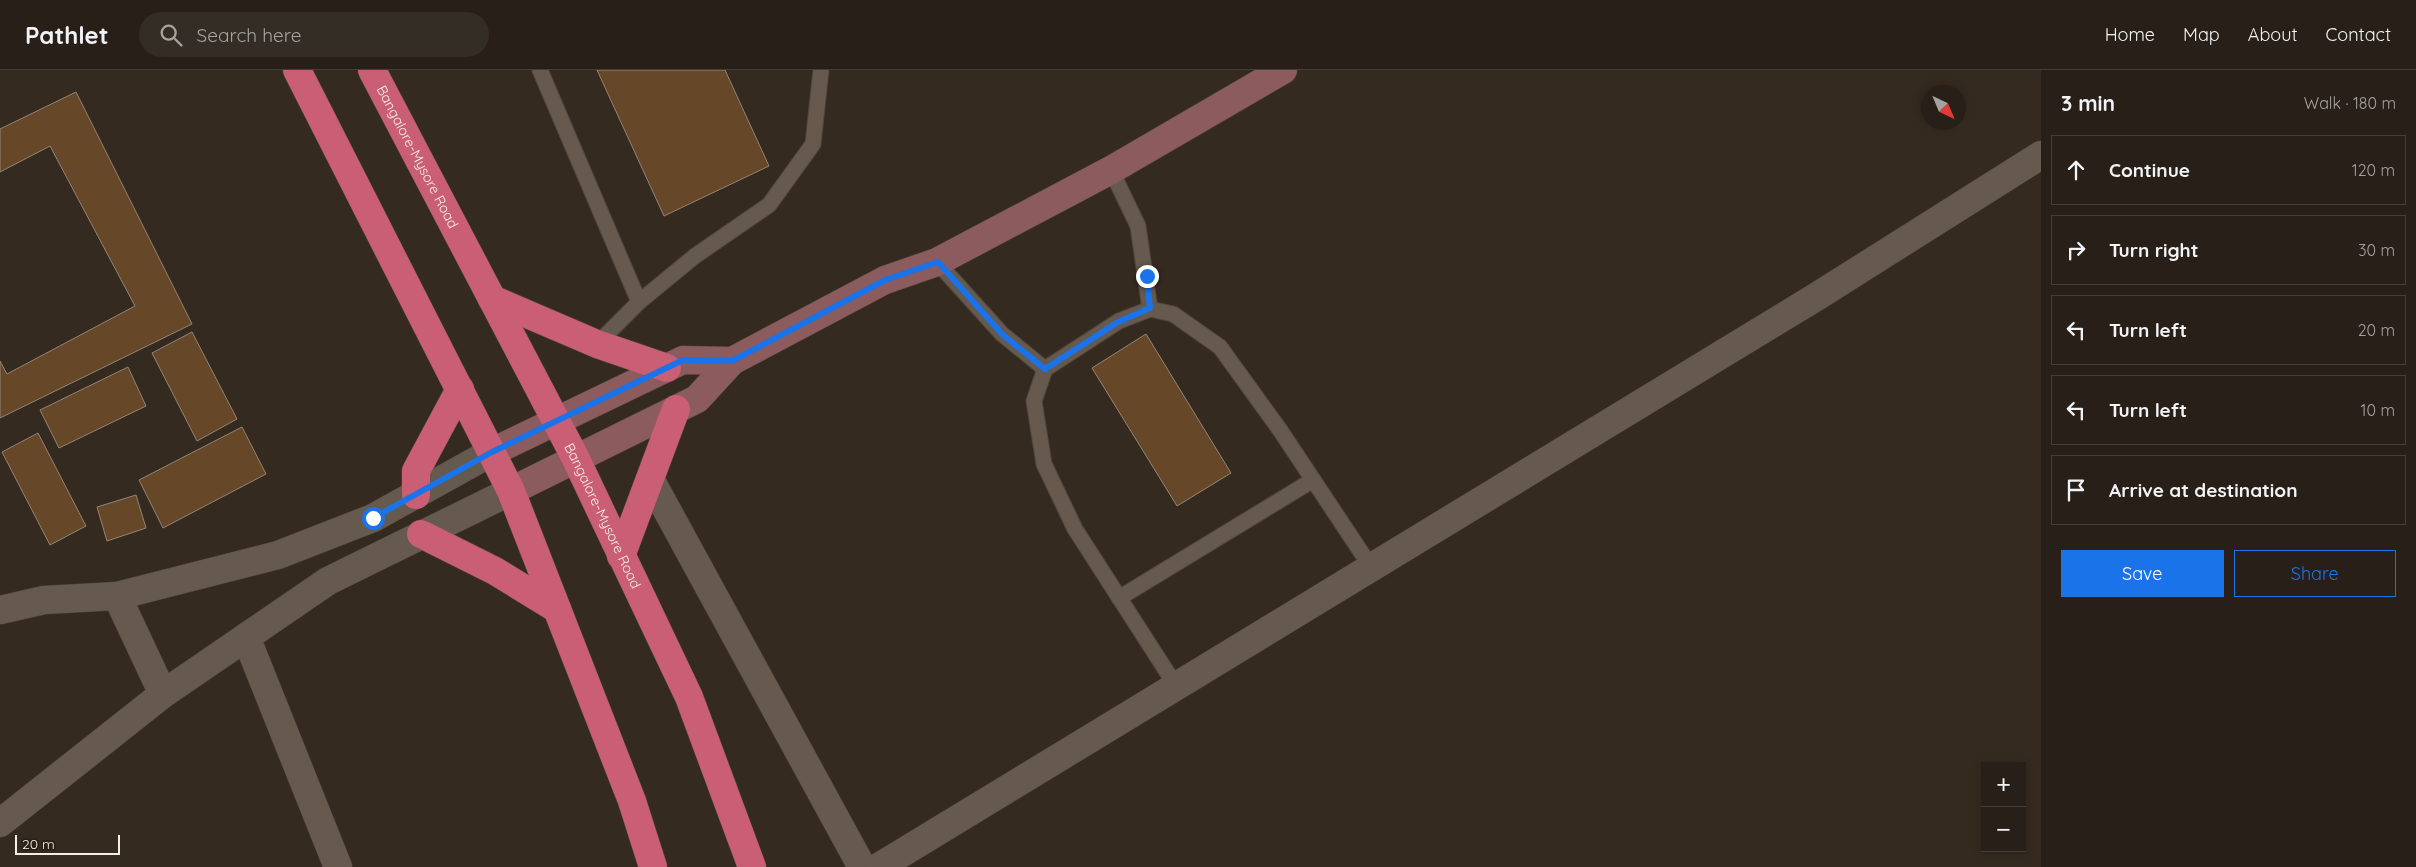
<!DOCTYPE html>
<meta charset="utf-8">
<style>
body{margin:0;font-family:Quicksand,sans-serif;background:#342d25;color:#f1f3f6}
.controls{position:absolute;right:15px;bottom:15px;display:grid;overflow:hidden;border-radius:0px;box-shadow:0 2px 8px #0003}
.controls button{width:45px;height:45px;display:grid;place-items:center;padding:0;border:0;border-bottom:1px solid #443e37;background:#282018;color:#f1f3f6;font:25px sans-serif}
.compass{position:absolute;left:1921px;top:15px;width:45px;height:45px;border-radius:50%;background:#282018;box-shadow:0 2px 8px #0003;rotate:136deg}
.scale{position:absolute;left:15px;bottom:12px;width:105px;box-sizing:border-box;padding-left:5px;border:2px solid #f5ede7;border-top:0;font-size:14px;line-height:18px;white-space:nowrap;color:#f5ede7;-webkit-text-stroke:4px #2a2016;paint-order:stroke}
.stop{position:absolute;width:15px;height:15px;margin:-11px;border:4px solid #1a73e8;border-radius:50%;background:#fff}
.stop.end{background:#1a73e8;border-color:#fff;box-shadow:0 1px 5px #0008}
.list{margin:0;padding:0;list-style:none}
h2{display:flex;justify-content:space-between;align-items:center;height:65px;margin:0;padding:0 20px;font-size:21px}
h2 small{font-size:16px;font-weight:400;color:#a5a3a2}
.list li{display:grid;grid-template-columns:32px 1fr auto;gap:15px;align-items:center;box-sizing:border-box;height:70px;margin:0 10px 10px;padding:0 10px;border:1px solid #443e37;border-radius:0px}
.list b{display:block;font-size:19px;white-space:nowrap}
.list em{font-size:16px;font-style:normal;color:#a5a3a2}
.actions{display:flex;gap:10px;padding:15px 20px}
.actions a{flex:1;padding:11px 0;border:1px solid #1a73e8;border-radius:0px;text-align:center;font-size:18px;color:#1a73e8}
.actions .main{background:#1a73e8;color:#fff}
.icon{flex:none;width:28px;height:28px;fill:none;stroke:currentColor;stroke-width:2;stroke-linecap:round;stroke-linejoin:round}
.map{position:relative;flex:none;width:2041px;height:797px;overflow:hidden}
header{display:flex;align-items:center;gap:30px;box-sizing:border-box;height:70px;padding:0 25px;background:#282018;border-bottom:1px solid #443e37}
header strong{font-size:24px}
nav{display:flex;gap:28px;margin-inline-start:auto;font-size:18px}
.search{width:350px;height:45px;background:#342d25;display:flex;align-items:center;gap:12px;box-sizing:border-box;padding:0 18px;border-radius:28px;color:#a5a3a2;font-size:19px}
main{display:flex}
aside{flex:1;background:#282018}
.map>svg:first-child{display:block}
</style>
<header>
<strong>Pathlet</strong>
<div class="search"><svg class="icon" aria-label="search" viewBox="0 0 24 24"><circle cx="10" cy="10" r="6"/><path d="M15 15l6 6"/></svg>Search here</div>
<nav><a>Home</a><a>Map</a><a>About</a><a>Contact</a></nav>
</header>
<main>
<div class="map">
<svg width="2041" height="797" viewBox="0 0 2041 797">
<rect width="100%" height="100%" fill="#352a20"/>
<g fill="#664728" stroke="#928579">
<path d="M597 0H725L769 96 664 146Z"/>
<path d="M76 22 192 254 0 348V291L7 304 135 236 50 76 0 102V59Z"/>
<path d="M192 262 237 349 197 371 152 283Z"/>
<path d="M1146 264 1231 403 1177 436 1092 298Z"/>
<path d="M128 297 146 336 59 378 40 340Z"/>
<path d="M242 357 266 404 163 458 139 410Z"/>
<path d="M38 363 86 456 50 475 2 382Z"/>
<path d="M136 425 146 458 107 471 97 437Z"/>
</g>
<g fill="none" stroke-linecap="round" stroke-linejoin="round">
<defs>
<g id="service">
<path d="M540 0 639 232"/>
<path d="M1111 100 1138 156 1150 239"/>
<path d="M937 192 1002 264 1045 299"/>
<path d="M597 274 639 232 695 186 769 135 813 74 821 0"/>
<path d="M1119 528 1313 410"/>
<path d="M1176 616 1075 459 1044 394 1034 331 1045 299 1119 251 1150 239 1173 244 1220 277 1280 360 1371 497"/>
</g>
<g id="minor">
<path d="M246 567 338 797"/>
<path d="M0 753 163 624"/>
</g>
<g id="tertiary">
<path d="M650 409 862 797"/>
<path d="M117 526 163 624 328 511 511 421"/>
<path d="M0 540 44 530 117 526 278 485 373 448 492 382"/>
<path d="M879 797 1816 227 2041 85"/>
</g>
<g id="secondary">
<path d="M732 291 885 210 937 192 1111 100 1283 0"/>
<path d="M492 382 683 290 732 291 697 329 511 421"/>
</g>
<g id="trunk">
<path d="M297 0 511 421 632 731 653 797"/>
<path id="s1" d="M372 0 575 387 689 627 752 797"/>
<path d="M492 229 597 274 667 298"/>
<path d="M416 425V401L460 319"/>
<path d="M421 464 495 501 557 539"/>
<path d="M621 486 676 339"/>
</g>
</defs>
<use href="#service" stroke="#50473e" stroke-width="17"/>
<use href="#minor" stroke="#50473e" stroke-width="29"/>
<use href="#tertiary" stroke="#50473e" stroke-width="29"/>
<use href="#secondary" stroke="#50473e" stroke-width="29"/>
<use href="#trunk" stroke="#50473e" stroke-width="29"/>
<use href="#service" stroke="#66594e" stroke-width="15"/>
<use href="#minor" stroke="#66594e" stroke-width="28"/>
<use href="#tertiary" stroke="#66594e" stroke-width="28"/>
<use href="#secondary" stroke="#8c5b5d" stroke-width="28"/>
<use href="#trunk" stroke="#ca5e75" stroke-width="28"/>
</g>
<g fill="none" stroke-linecap="round" stroke-linejoin="round">
<path stroke="#1a73e8" stroke-width="6" d="M373 448 492 382 683 290 732 291 885 210 938 192 1002 264 1045 299 1118 252 1150 238 1147 206"/>
</g>
<g text-anchor="middle" dominant-baseline="central" stroke-width="4" stroke-linejoin="round" paint-order="stroke">
<g font-size="14" fill="#f5ede7" stroke="#2a2016">
<text stroke="none"><textPath href="#s1" startOffset="98">Bangalore-Mysore Road</textPath></text>
<text stroke="none"><textPath href="#s1" startOffset="502">Bangalore-Mysore Road</textPath></text>
</g>
</g>
</svg>
<div class="controls">
<button>+</button>
<button>−</button>
</div>
<svg class="compass" viewBox="-18 -18 36 36"><path d="M0-13l5 13h-10z" fill="#e53935"/><path d="M0 13l5-13h-10z" fill="#a5a3a2"/></svg>
<div class="scale">20 m</div>
<div class="stop" style="left:373px;top:448px"></div>
<div class="stop end" style="left:1147px;top:206px"></div>
</div>
<aside>
<h2>3 min<small>Walk · 180 m</small></h2>
<ul class="list">
<li><svg class="icon" aria-label="ahead" viewBox="0 0 24 24"><path d="M12 20V5M6 11l6-6 6 6"/></svg><div><b>Continue</b></div><em>120 m</em></li>
<li><svg class="icon" aria-label="right" viewBox="0 0 24 24"><path d="M7 20v-9h11M14 6l5 5-5 5"/></svg><div><b>Turn right</b></div><em>30 m</em></li>
<li><svg class="icon" aria-label="left" viewBox="0 0 24 24"><path d="M17 20v-9H6M10 6l-5 5 5 5"/></svg><div><b>Turn left</b></div><em>20 m</em></li>
<li><svg class="icon" aria-label="left" viewBox="0 0 24 24"><path d="M17 20v-9H6M10 6l-5 5 5 5"/></svg><div><b>Turn left</b></div><em>10 m</em></li>
<li><svg class="icon" aria-label="arrive" viewBox="0 0 24 24"><path d="M6 21V4h12l-3 4 3 4H6"/></svg><div><b>Arrive at destination</b></div></li>
</ul>
<div class="actions"><a class="main">Save</a><a>Share</a></div>
</aside>
</main>
